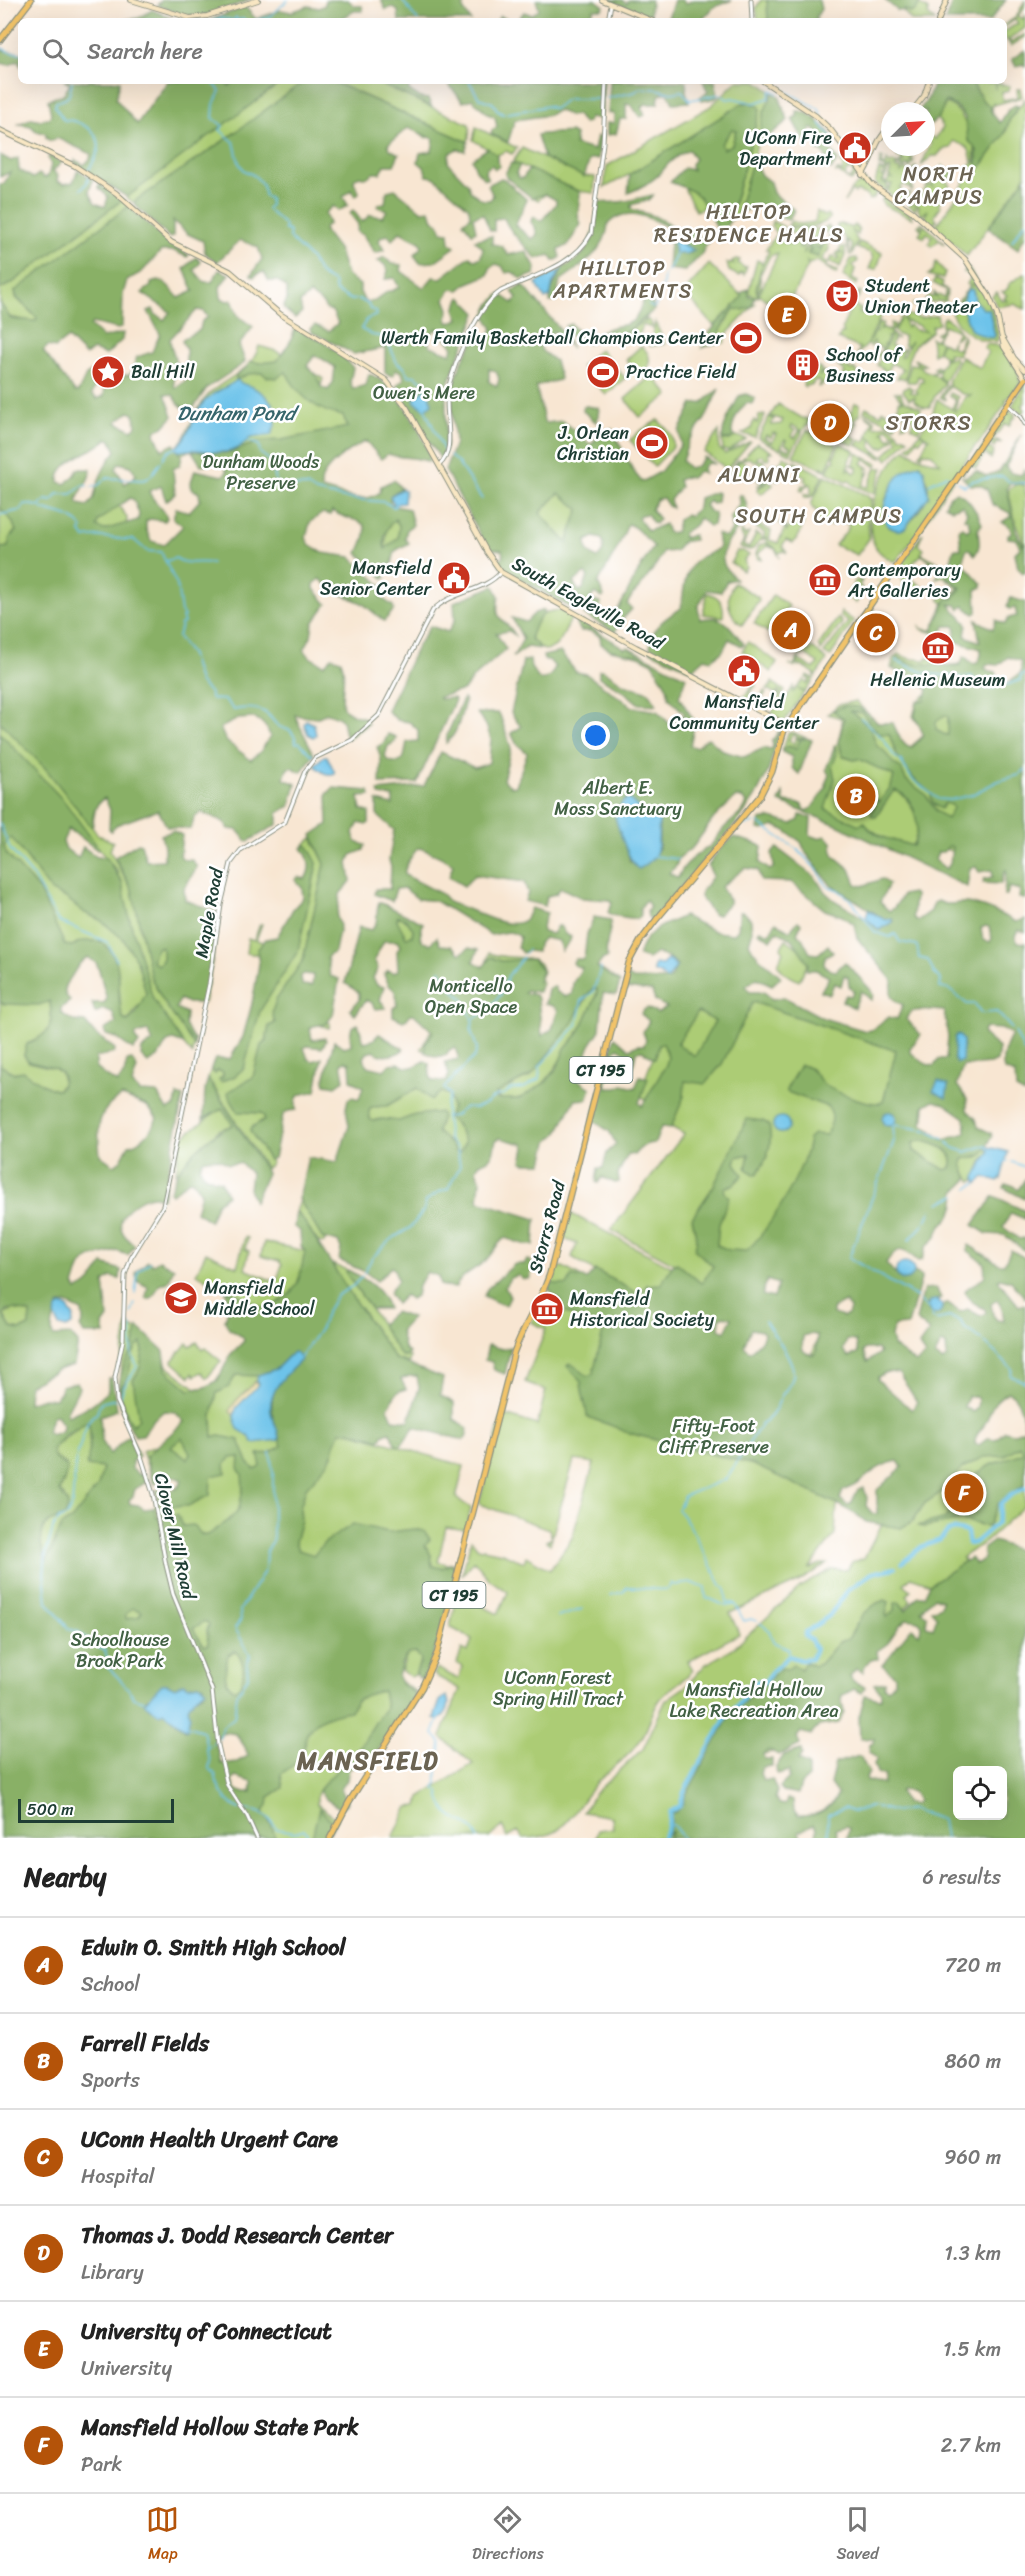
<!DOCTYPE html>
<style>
body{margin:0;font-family:Sriracha,sans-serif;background:#f6f6f6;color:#222}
.controls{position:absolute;right:18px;bottom:18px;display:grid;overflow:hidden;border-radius:9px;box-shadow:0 6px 24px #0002}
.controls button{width:54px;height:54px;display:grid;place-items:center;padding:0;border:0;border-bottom:2px solid #e0e0e0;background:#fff;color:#222;font:30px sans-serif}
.compass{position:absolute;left:881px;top:102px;width:54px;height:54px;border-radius:50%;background:#fff;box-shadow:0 6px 24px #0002;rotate:66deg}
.scale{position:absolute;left:18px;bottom:15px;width:156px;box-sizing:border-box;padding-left:6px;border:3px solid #1f3d34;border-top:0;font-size:16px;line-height:21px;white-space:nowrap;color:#1f3d34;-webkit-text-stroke:4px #fff;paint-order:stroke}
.you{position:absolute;left:596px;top:736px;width:21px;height:21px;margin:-15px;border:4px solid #fff;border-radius:50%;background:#1a73e8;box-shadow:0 0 0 9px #1a73e833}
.badge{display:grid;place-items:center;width:39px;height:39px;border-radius:50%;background:#b45309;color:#fff;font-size:20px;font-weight:700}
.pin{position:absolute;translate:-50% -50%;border:3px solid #fff;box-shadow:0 2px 6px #0006}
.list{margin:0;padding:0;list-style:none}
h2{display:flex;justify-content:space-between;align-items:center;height:78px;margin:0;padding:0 24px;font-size:26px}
h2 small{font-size:20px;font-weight:400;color:#767676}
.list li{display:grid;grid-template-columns:39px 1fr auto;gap:18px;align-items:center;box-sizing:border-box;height:96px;padding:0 24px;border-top:2px solid #e0e0e0}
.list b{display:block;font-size:22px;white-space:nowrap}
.list p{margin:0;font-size:20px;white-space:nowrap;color:#767676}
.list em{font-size:20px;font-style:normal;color:#767676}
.icon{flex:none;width:33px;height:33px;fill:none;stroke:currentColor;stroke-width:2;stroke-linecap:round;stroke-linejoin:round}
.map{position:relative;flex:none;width:1025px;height:1838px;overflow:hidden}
.search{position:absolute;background:#fff;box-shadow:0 6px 24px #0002;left:18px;right:18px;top:18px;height:66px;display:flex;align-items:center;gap:15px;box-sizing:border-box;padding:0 21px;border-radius:9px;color:#767676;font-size:22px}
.sheet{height:654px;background:#fff}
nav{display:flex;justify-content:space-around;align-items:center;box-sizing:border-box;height:84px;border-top:2px solid #e0e0e0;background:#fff;font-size:16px;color:#767676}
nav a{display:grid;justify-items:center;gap:3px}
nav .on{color:#b45309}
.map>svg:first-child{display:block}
</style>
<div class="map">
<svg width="1025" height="1838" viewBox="0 0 1025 1838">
<rect width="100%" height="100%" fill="#fff"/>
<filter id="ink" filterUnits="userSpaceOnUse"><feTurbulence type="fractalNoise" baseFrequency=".0167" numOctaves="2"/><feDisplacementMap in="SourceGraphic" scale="12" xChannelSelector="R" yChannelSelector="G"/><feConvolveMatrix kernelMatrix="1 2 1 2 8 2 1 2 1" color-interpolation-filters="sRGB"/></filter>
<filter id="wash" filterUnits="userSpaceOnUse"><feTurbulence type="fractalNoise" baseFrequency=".008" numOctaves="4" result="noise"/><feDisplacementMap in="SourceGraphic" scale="24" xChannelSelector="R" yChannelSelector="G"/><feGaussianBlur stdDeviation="1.35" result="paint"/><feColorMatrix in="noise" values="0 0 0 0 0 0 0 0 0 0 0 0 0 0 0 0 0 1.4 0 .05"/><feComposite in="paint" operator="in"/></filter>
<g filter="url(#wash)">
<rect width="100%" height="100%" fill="#f8e6d2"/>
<g fill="#accc74" stroke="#668454" stroke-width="1.5" fill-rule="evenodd">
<path d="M761 0H767L768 21H758L756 8Z"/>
<path d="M1025 0 1024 8 1018 16 1023 19 1025 14V28L1009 40 1011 43 1025 34V37L1011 46 1004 36V32L1018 23 1015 19 1005 27 1004 25 1016 17Z"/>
<path d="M919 4 928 10V15L935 21H912L903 11 916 10Z"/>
<path d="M283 81H304L264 112 134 203 126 197Z"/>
<path d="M331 81H373L469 124 470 130 468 142 446 132 426 138 420 133 422 121Z"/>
<path d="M737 81H757L772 92 737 214 729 222 760 110 759 106 750 102 743 103 640 169 604 188 607 166 711 106Z"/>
<path d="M971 81 995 83V89L997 83 1010 86 1009 91 1001 93 1003 100 1018 97 1017 89H1020L1022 97 994 105 993 102 992 113 989 105 983 101Z"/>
<path d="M1025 99V177L967 256 935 227C946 212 971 180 968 166L976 162V148L978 171 1006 132 1010 119Z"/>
<path d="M946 103C960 107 969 126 968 140L975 147 974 161 972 163C970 147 969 147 953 141L951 148 943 149 937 156H932L921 166 931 144 926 132 935 139 943 128 938 119Z"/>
<path d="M476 127 517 148 512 154 506 151 497 155 473 140Z"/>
<path d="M732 129 736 130 732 145 723 149 721 144Z"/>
<path d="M901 147H903L898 153 900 155V152L904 154 906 148 908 151 911 149 912 153H915L911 160H914L911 162 914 163 911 166 909 165 910 168 906 165 904 169 901 163 899 166H895L896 169 901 168V172L905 169 911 174 910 176 913 177 908 180 911 184 919 176 913 170 916 167V172L920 171 921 174 917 182 910 188 913 189 912 191 904 184 900 189 906 194 910 193 904 202H902L903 203 887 192 892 184H885L888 187 885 191 875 183 879 169 883 171 881 176 884 178 885 170H888L884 180 881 181 882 184 883 181 887 183 889 177 893 179 889 176 891 168 888 169 879 166 881 158 883 159 881 165 886 166 887 160 890 164 892 162 899 165 901 161 904 162 903 159 897 158 898 154 894 153H897Z"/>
<path d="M522 148 582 176 595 177 594 193 579 191 560 183 538 200 521 189 531 170 513 162Z"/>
<path d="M846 157 858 174 855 170 857 175 851 181 847 179 851 178 854 173 849 169 845 174 846 178 838 172 835 173 838 170 842 173 843 167 840 163Z"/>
<path d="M943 166 945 169 940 178 947 169 951 171 944 180 945 181 951 172 955 173 947 182 950 184 945 193 940 191 946 195 938 204 941 206 934 216 937 219 932 226 924 219 927 220 925 216 928 210 921 216 923 218 918 209 919 206 916 205 915 210 907 204 914 197 911 203 914 204 920 193 926 197 924 191 928 184 933 187 932 182 936 175 939 177Z"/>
<path d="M701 178 709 205 696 211 685 190Z"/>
<path d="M864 180 877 192 874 190 876 194 873 199 869 200 866 195 857 191 855 193 851 191 844 202 851 190 860 183H866Z"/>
<path d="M884 196 890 204 909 212 912 218 885 206 881 201Z"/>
<path d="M122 200 129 206 15 291 16 298 37 318 36 322 9 317 0 303V289L12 283Z"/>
<path d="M817 211 824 216 827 214 830 218C821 228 800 229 788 225L792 221 800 224 815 222Z"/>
<path d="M772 221 784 227 779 235 780 241 793 245 796 239 800 244 798 247 801 248V244L804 245V253L808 246 810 249 808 253 818 257 824 242 827 243 829 249 821 260 826 263V267L837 271 836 274 817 261 809 264 807 262 808 266 784 312 759 295 778 253 770 256 760 275 761 287 758 292 759 297 757 292 761 267 756 289 758 297 748 293 757 260 761 262 762 265 769 251 766 249 777 234 771 226Z"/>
<path d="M921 222 944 243V244L939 240 932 246 929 243 932 237 927 233 923 238 919 234 922 230 918 226 920 224 922 228 924 226Z"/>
<path d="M841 224 852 228 855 225 859 231 858 235 851 230 858 241 852 255V246L847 239 850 256 845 238 837 228V225Z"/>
<path d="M828 226 834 234 829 240V232L820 231 816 238 821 244 820 248 814 246 816 241 802 236 800 237 786 230 789 228 821 229Z"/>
<path d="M860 242 882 253 877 269H869L873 259 871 253 857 248Z"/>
<path d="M841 247H845V255L840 267 836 264 828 263 833 256 838 260 839 256 836 255 838 252 843 254 839 251Z"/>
<path d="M856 258 858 261 853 265 855 269 852 279 858 282 856 285 843 276 851 259Z"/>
<path d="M736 259 740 260 738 263 745 268 747 266 744 275 741 272 739 276 729 271 727 263 734 264 732 261Z"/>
<path d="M936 262 945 272 943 279 928 275 933 272Z"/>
<path d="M709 264 743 297 714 326 684 292Z"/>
<path d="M969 269 978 284 971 285C992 289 994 318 999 337L997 341C975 344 952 325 949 304L955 307V310L959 307V300L970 286 967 284 972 276 964 272ZM974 293 975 301 983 309H989L995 336 985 337 970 328 961 301Z"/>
<path d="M1025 273V309L1014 304 997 307 992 296 997 292 1001 300 1007 301 1004 298 1007 295 1001 291 1004 292 1008 288 1009 284Z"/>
<path d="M935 279 943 283 942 286 947 290 946 301 926 302 925 307V305L944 307 946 304 947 310 928 308 922 312 921 309 913 305 914 303 921 307 929 295 932 298 933 296 937 298 933 292 944 298 946 290 933 283Z"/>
<path d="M859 291 861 292 854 305 861 309 859 312 862 314 864 310 871 314 878 310 877 307 881 309 883 304 880 302 878 304 879 302 886 305 867 345 857 355 860 348 838 339 841 333H844L842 328Z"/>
<path d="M753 302 755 304 727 334 724 343H717L715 340 734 309 743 310 751 307Z"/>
<path d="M650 311 644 323 648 320 651 322 652 328 643 325 636 342 626 334 644 320Z"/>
<path d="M905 314 921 318 937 315 939 324 932 326V331L914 346 908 360 906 379 897 378 903 369 891 363 887 372 877 365 892 334 898 339 894 337 891 346 898 348 899 351 905 348 900 357 904 356 911 341 907 346 904 345V336L898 335 894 331 901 317 903 318 907 328 909 325 915 330 925 331 917 325 905 321Z"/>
<path d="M945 317 954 324 961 334 954 339 958 331 944 325 937 339 941 342 937 352 933 354 931 338 935 340 939 335 936 333 942 330V321Z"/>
<path d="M655 322 665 344 650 346Z"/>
<path d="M879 323H883L880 330 882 327 890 331 891 323 895 325 889 337H887L888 338 885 345 883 344 885 346 879 357 875 355 877 352 880 353 882 348 874 344V340L871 347 868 344 875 332H877L876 330Z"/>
<path d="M963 336 964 339 957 355 948 353 949 356 944 358 945 356 938 351 942 342 949 346 953 340 952 347 958 349Z"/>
<path d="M987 344 1000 346 998 348 1002 346 1018 371 1019 380 1022 381 1005 401 1007 402 979 443 975 446 920 530 896 561H892C886 557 878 553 875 546 861 517 882 468 905 449L921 458 940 463 932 454 923 452 922 456 920 454 928 439 924 436 920 441 917 440 911 449 907 447 920 433 930 439 920 432 932 415 937 399 956 412 952 408 956 400 949 396 950 393 958 397 955 408 958 410 965 397 972 395 962 394 949 386 943 396 946 400 940 397 947 385 950 384 948 382 958 360 961 359 960 356 980 368 988 352 984 348ZM920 464C925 469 924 474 927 481 933 499 917 513 905 528 874 538 883 493 896 481 902 474 912 469 920 464Z"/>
<path d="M259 346 276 351 323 378 318 397 344 417 348 426 133 613 92 827 98 835 113 842 110 851 132 890 158 992 188 1038 195 1039 192 1054 181 1041 138 1006 129 1020H124L121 1011 118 971 93 941 77 943 0 998V580L115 501 127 517 124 549 138 567 234 512 231 453C215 448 189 445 177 458L171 453C191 436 191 412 209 394 226 377 252 372 259 346ZM65 829 92 841 117 871 132 928 43 852Z"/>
<path d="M641 346C653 355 652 368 639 374L626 360Z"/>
<path d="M600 349 625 378 606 395 581 366Z"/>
<path d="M954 357 956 359 944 382 939 377V369L935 373 932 372 935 373 937 370 934 368 937 366 939 369 945 359Z"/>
<path d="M914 359 925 365 920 366 924 370 937 376 945 384 935 396 930 407H924L914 401 915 397 909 399 903 391 904 388 909 386 911 389 913 388 910 392 915 394 918 393 916 391 920 382H923V378L918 376 916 382H907L910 364 918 365Z"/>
<path d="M808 363 821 369 819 377 823 371 831 378 819 387 818 386 821 383 817 380 814 381 813 384 804 387 803 384 806 379H801L800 377 803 378Z"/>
<path d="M838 366 849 368 850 370 855 369 858 373 855 380 847 376 842 383 841 378 845 372Z"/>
<path d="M652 375 669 395 640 417 625 399Z"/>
<path d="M1025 383V403L1022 405 1025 410 1022 414 1012 406Z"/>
<path d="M895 392 901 393 903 400 921 408 920 412 924 419 918 431 911 426 914 420 908 416 905 419 908 421 906 425H902L909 408 906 410 907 415 901 412 895 426 864 411 866 407 881 415 883 410 892 415 896 408 898 409 899 401H902Z"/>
<path d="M855 403 860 404V415L852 422 845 419 847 417 848 418Z"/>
<path d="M778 404 802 418 808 419V423L812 419 813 423 806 426 802 431 792 425 791 428 795 430 792 436 795 438 799 431 802 433 790 454 782 450 783 447 789 450 791 447 785 444 787 440 785 439 780 449 771 445 776 434 773 433 771 438 766 435 764 438 771 441 769 444 758 438 769 417 774 419 771 425 781 424 783 420 770 416Z"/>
<path d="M1007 410 1015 414V418H1013L1009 426 1005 424 993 439 994 442 997 440 1002 443 997 442 994 447 987 440 993 432 995 433 993 430Z"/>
<path d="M863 413 875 420 874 427 888 425 898 432 900 437 903 436 908 439 888 460 884 456 898 441 895 437 896 433 894 434 887 428 882 432H885L889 439 892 436 894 438 883 449 884 447H880L881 449 868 435 873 421Z"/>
<path d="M765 415 755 437 742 434 751 429 754 420 757 423 759 416Z"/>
<path d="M658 420C666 429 674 433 673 447L654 467 630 440 640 431Z"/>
<path d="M854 422 857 423 851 435 857 439 853 445 842 440 846 429Z"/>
<path d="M807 430 837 444 826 470 821 466 825 470 793 456Z"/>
<path d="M719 431V448L725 454 751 441 727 469 704 452Z"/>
<path d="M736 436 746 439 729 451 723 450 722 440H730Z"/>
<path d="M868 437 871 438V448L882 456V458L875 455 876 452 873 454 857 445 860 440 865 442Z"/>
<path d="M757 443 772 452H768L769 458 766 460 762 455 757 457 758 460H763L764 465 758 464 757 460 753 461 750 458 742 459Z"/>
<path d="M840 443 855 451 849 460 848 470 850 468 854 473 857 471V467L851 465 854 464 857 453 878 464 875 466 865 459 862 463 869 468H867L866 477 870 470 862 486 868 487 876 468H883L874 494 853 485 849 480 846 481 827 472 832 461 835 460 834 457Z"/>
<path d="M986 446 994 451 991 459 985 453 976 468 970 464 961 477 982 447Z"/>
<path d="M784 456 790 460 787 467H780L781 473 777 481 771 477 773 472 768 474 762 472 766 465 768 467 773 463 778 466Z"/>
<path d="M738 460H740L729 473 741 460 750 467V472L728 476Z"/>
<path d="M794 461 823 475 813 496 805 498 804 494 811 496V484L805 486 803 491 800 490 802 485 804 486 808 483 804 480 806 478 798 471Z"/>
<path d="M763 475 773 485 761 494 757 491 758 485 760 487 768 483 764 479 762 480 765 483 760 485 762 480 758 481 756 478Z"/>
<path d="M825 475 868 496 869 499 872 498 868 518 869 539 857 555 835 545 848 529 849 518 847 517 845 524V518L839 516H845L835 513 834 515H839L832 519 831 526 818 520 816 510 813 509 811 504Z"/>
<path d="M1017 484 1025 485V546L1016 524 1008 490Z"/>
<path d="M559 493 579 509 567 543 540 513Z"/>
<path d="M0 508 12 521 16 530 10 537V545L6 548H0Z"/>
<path d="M795 516 803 522 800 534 793 543 786 540 782 546 787 553 784 551 779 553 774 547 780 558 775 549 767 546 758 554 762 559H758L756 554 759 546 765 543 774 547 766 542 767 538 759 541 753 549 749 550 740 547 744 540 740 533 742 531 744 535 749 533 743 545 749 548 755 536V533L761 536V539H763L765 533 756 528 759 525 771 531 769 540 778 543 785 528 779 523 785 525 787 531Z"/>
<path d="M395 519 399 525 398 538 385 549 387 528Z"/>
<path d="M923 533 918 545 924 549 921 553 945 567 947 577 954 580 960 589 952 599H946C943 610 938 625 930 632L921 629 919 625 922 629 932 630 944 604 939 599 946 595 951 597 958 588 943 576 936 578 943 569V566L934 560 929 563V559L921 555 905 571 902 568V563Z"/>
<path d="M737 551H743L749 555 744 560 746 567 743 571 731 563Z"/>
<path d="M899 570 921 586 913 597 917 590 908 586 904 591 906 589Z"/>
<path d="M861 578 862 581 859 585 862 588 857 590 855 595 859 597 856 603 847 596 856 580 860 581Z"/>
<path d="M734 583 758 597 759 600 742 625C728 614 724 598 734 583Z"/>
<path d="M707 593C719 595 725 605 723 617L703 614Z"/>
<path d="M773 595 789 606 770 634 754 623Z"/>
<path d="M871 608 881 616 873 627 863 619Z"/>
<path d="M560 610 570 615 571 619C564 632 560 650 544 650L531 640C530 631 537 618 545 613 549 611 556 611 560 610Z"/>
<path d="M841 612 854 621 830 657 824 653 848 622 840 616Z"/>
<path d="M838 618 842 623 821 651 818 646Z"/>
<path d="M748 642 777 662 771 672 742 651Z"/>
<path d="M811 647 827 660 815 677 814 673 801 665 798 666V662L794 667 789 664 793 666 799 657V660L814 669 818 663 804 653 802 656 800 655 805 648 809 651Z"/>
<path d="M898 654 910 659 927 660V657L943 666 961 664 955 852 938 847 945 819 936 811 925 794 914 788 904 777 840 748 843 757 854 760 859 758 894 776 891 787 879 802 874 797 875 805 871 815 876 817 893 791 900 792C915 807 924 827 911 847 893 841 876 836 863 822L859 825 827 811 824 807 835 779 832 767 834 746 837 745 842 725 841 718 828 714 838 705 856 701 877 724 886 723 907 750 925 734 913 716 917 702 930 691 919 681 891 668 893 659Z"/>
<path d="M807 675 814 679 805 692 798 689 804 693 784 722 771 715 778 700 777 694 781 692 778 690 776 694 767 689 770 686 771 687 772 682 785 691 782 696 778 695 781 696 782 700 779 703 782 705 793 687V692L804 680 807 684 810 679 806 678Z"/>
<path d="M754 684 756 686 751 690 749 697 759 701 764 691 766 692 760 702 768 707 767 712 743 698Z"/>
<path d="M792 732 804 737 800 739 793 734 789 740 794 744 795 738 800 740 797 748H784L782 752 788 733Z"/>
<path d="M312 838 325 864 303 960 299 967 304 1015 330 1023 329 1028 288 1015 274 1017 275 1024 269 1026 266 1042 263 1043 248 1112 261 1113 265 1118 250 1130 272 1163 266 1169 208 1078 211 1069 215 1074 219 1070 223 1073V1078L228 1079 237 1074 256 985 270 956 246 953 248 938 254 940 260 924H262L256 940 275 946 311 895 317 863 307 845H304Z"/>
<path d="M401 916 413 928 412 936 406 937 397 922V917Z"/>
<path d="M786 939 802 951 808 963 799 981 784 973 778 965 783 951 781 947Z"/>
<path d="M161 946C164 952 165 960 158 965L154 963 152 957 157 948Z"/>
<path d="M489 953C507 961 529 953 540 964L543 972 540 978 542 983 539 992 511 988 547 1048C559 1034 573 1022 582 1006 586 999 589 991 597 989V991C593 1009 582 1027 572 1042 550 1072 544 1101 500 1100L496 1093 531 1076 546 1056 446 1034 434 1055 421 1049 434 1025 484 971Z"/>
<path d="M710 976 760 1004 880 1044 906 1055 928 1074 924 1119 919 1128 790 1241 724 1309 684 1269 611 1230 684 1134 669 1126 673 1117 639 1095 659 1041Z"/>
<path d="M0 999C18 1006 33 1004 50 1001 53 1028 51 1033 27 1044L24 1055 29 1062 54 1068 61 1073 63 1083 57 1090C32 1087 29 1058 0 1080Z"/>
<path d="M398 1074 448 1090 452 1109 450 1114 465 1142 460 1152H456L448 1141 380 1119 373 1121 370 1119 369 1111 372 1106 378 1107Z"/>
<path d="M218 1110H223L233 1125 219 1130 176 1173 180 1139Z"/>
<path d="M920 1140C933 1144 958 1149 951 1168L945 1170 914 1151 913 1143Z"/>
<path d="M986 1148 990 1152 983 1160 975 1180 972 1182 960 1166 963 1157H978Z"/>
<path d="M300 1201 325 1240 324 1243 318 1242 296 1211Z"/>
<path d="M570 1213 680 1271 722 1312 713 1343 808 1367 821 1328 843 1354 863 1364 837 1502 835 1534 809 1569 820 1564H826L798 1582 730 1613 739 1634 688 1661 693 1670C683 1682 668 1688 659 1701 650 1714 649 1730 639 1742 627 1760 606 1771 593 1787 569 1816 567 1838 523 1838L518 1831 508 1837 502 1826 489 1838H393L408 1807 418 1806 420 1797 473 1764 441 1737 460 1689 434 1675 437 1668 458 1679 463 1667 457 1663 462 1649 468 1652 472 1639 450 1627 458 1594 498 1614 508 1592 490 1580 474 1561 462 1575 471 1540 478 1548 502 1553 524 1562 526 1556 550 1570 572 1538 594 1463 574 1460 550 1544 546 1541 552 1538 549 1529 479 1504 502 1414 537 1425 546 1390 525 1382 546 1329 531 1322 544 1299 571 1313 575 1304 548 1289 555 1267H563L589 1281 594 1271 572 1257 577 1244 562 1238Z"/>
<path d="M245 1237 248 1238 245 1249 249 1251 245 1269 276 1282 282 1265 279 1261 261 1256 264 1242 305 1251 336 1271 332 1264 347 1270 348 1276 403 1356 410 1357 409 1363 395 1359 361 1309 336 1428 464 1466 456 1498 471 1508 466 1530 446 1527 438 1562 457 1566 438 1643 428 1669 419 1664 415 1675 411 1677 401 1671 406 1657 391 1675 416 1692 374 1756 361 1745 320 1789 317 1795V1804L337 1819 327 1838H62L0 1547 64 1496 59 1490 65 1480 66 1464 54 1457 52 1450C61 1438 75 1433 85 1422L90 1423 89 1454 109 1458 126 1530 158 1504 157 1499 190 1480 186 1461 152 1480 142 1451 162 1444 199 1410 185 1390 134 1433 118 1388 127 1325 141 1332 164 1356 167 1366 197 1389 207 1387 215 1382 246 1338 232 1305 235 1293 196 1274 206 1252 237 1267ZM214 1725 259 1726 264 1759 242 1812 218 1761Z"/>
<path d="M176 1284 185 1292 179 1300 168 1291Z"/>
<path d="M14 1309 30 1313 29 1326 20 1330 11 1328 3 1314Z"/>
<path d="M197 1342 202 1350 205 1348 221 1361 207 1378 201 1372 195 1376 193 1373 190 1377 172 1361 187 1343 190 1346Z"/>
<path d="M1025 1431V1505L985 1542 962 1557 969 1569 945 1601 926 1594 930 1584 911 1577 904 1584 911 1590 907 1595 911 1601 782 1750 715 1764 721 1785 791 1838H595L598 1830 613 1828 612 1817 583 1812 596 1792 643 1749 666 1700 686 1686 706 1664 734 1648 800 1587 832 1569 847 1570 852 1562 864 1558 882 1524 910 1481Z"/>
</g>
<g fill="#89b066" stroke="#54764d" stroke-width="1.5" fill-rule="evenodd">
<path d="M162 0H251L200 17 186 16 159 6 158 4Z"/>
<path d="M325 0H348L355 6H362L363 11H354L341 19 333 18 329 21 321 17 314 21H208L245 7 256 19 281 10 291 12 308 6 319 8 325 5Z"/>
<path d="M381 0H465L463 9 471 21H399L398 11 392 7 386 10Z"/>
<path d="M536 0H596L604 6 602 9H594L588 21H497L500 16 509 20H518L524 12 532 15 539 9Z"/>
<path d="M609 0H622L626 3 629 0H651L650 14 646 15Z"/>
<path d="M674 0H683L685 4 693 0H732L714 7 701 21H667Z"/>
<path d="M767 0H819L821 9 816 17 817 21H768Z"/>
<path d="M885 0H921L916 10 911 13 906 10 898 11Z"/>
<path d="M953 0H1006L990 21H945Z"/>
<path d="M152 10 178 21H117L139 18Z"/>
<path d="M0 50 21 53V67L18 61 9 65 0 63Z"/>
<path d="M1025 50V66L1022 64 1016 67 1012 59Z"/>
<path d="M64 81H120L116 99 137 124 168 81H225L229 86 235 81H283L127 197 74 163 75 160 84 165 90 159 91 154 57 138 50 141 46 138V134L36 131 31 126 19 124 32 118 41 120 49 118 51 114 48 100 64 94 70 84Z"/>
<path d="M304 81H331L468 142 465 151 457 149 449 153 448 163 468 184 470 191 483 200H490L493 196 488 185 501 178 504 179 527 200 515 225 532 239 537 235 535 227 531 222 532 218 534 217 541 221 556 204V200L545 194 532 198 507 178 505 174 511 163 520 165 516 173 519 178H523L529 169 580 192 578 216 581 224 568 245 559 250 560 258 554 261 550 255 536 259C525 244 510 234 504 218L494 219V231L490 230 483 214 473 217 476 231 472 233 463 222 470 217 469 208 434 177 427 176 424 167 418 162 420 153 432 151 434 139 408 128 388 144 390 149 399 154 394 165H385L380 173H373L366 178 360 176 355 178 354 182 359 192 358 195 355 196 351 190 343 197 348 205 339 211 333 206 325 213 329 224 325 226 324 231 338 249 347 275 360 285V292L365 302 375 301 388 291H392L399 287 394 278 385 279 388 271 384 264 378 261 384 257 392 264 402 265 401 271 424 288 433 277 441 278 470 256 475 260 481 257 483 248 475 240 492 236V244L502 246 508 255 526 251 536 268 535 274 522 279 512 272 506 273 502 266 496 264 490 268 488 275 466 284 459 290 451 289 445 299 449 309 447 319 449 323 459 319 455 309 461 297 477 313 446 388V447L441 459 429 442 398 389 397 385 404 379 402 372 396 370 393 376 385 373V348L354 354 312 332 310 329 315 325 329 331 338 323 332 311 326 309 323 304 310 294 300 303 302 312 295 318 283 308 287 300V288L278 281H269L264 272 257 274 254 277 251 275 262 259 258 247 240 240 217 262 205 253 203 241 188 234 173 221V236L170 238 135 205V201L221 143ZM437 328 453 347 451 354 430 346 428 342 431 334Z"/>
<path d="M373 81H408L409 90 421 98 428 99 432 107Z"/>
<path d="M446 81H604L601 119 590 117 588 122 583 123 577 115 570 116 558 110 549 115 515 120 508 142 491 134 492 130 497 127 495 117 488 114 472 99 463 102Z"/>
<path d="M610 81H687L686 91 689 102 673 103 668 93H663L659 96 658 104H645L642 108 645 115 640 117 631 105 626 104V119H620L616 134 607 135V123H614V114L608 113Z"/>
<path d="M703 81H715L718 95 716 98 701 101 700 97 708 92Z"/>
<path d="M935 81H971L983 101 990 106 991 112 1000 123 1008 110 1015 105 1018 106 1009 121 1004 135 977 172V150L968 140 965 117 957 107 946 101 939 117 926 128V111H919L927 100Z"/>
<path d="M773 92 779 96 788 120 761 143 758 139 764 112Z"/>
<path d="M750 102 759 106 760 110 728 224 722 232 718 231 711 215 704 210C706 194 684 187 670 182L684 168 692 170 691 164 695 159 689 150C678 154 670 161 663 170 656 180 638 189 628 193L630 174 743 103ZM732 129 736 130 732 145 723 149 721 144Z"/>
<path d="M797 111C811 111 824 126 833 137L831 141 822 139 814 129H810L813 141 808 147 807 146 792 119 797 116Z"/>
<path d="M570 132 575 135V145L594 150 597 136 601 137 598 159H590L584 177 544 158C543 153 538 139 537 135 548 133 560 133 570 132Z"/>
<path d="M825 143 838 160 831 170 824 163 828 161 823 152 817 150 820 145Z"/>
<path d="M488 148 497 155V161L500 166 495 169 492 165 486 169 485 173 488 179H484L476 170 472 159Z"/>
<path d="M0 155 11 161 18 158 19 170 33 178 39 174 44 178 48 176 51 165 48 157 50 156 62 162 53 171 58 176 57 181 64 184 73 182 78 170 93 180 89 191 95 203 105 207 108 197 98 187 99 184 122 200 12 283 0 289V184H4L10 172 0 177Z"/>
<path d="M753 159 761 175 770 182 773 193 794 210 789 220 782 218 773 209 756 205 737 214Z"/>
<path d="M1025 177V236L1018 249 988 228Z"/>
<path d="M395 189 422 211 430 210 433 220 439 224 442 232 449 233 450 243 455 247 434 262 420 263 414 255 422 247 420 242 400 232 392 240 388 235 381 237 379 241 384 250 375 253 363 235 357 232 358 224 350 214 353 210 362 222 370 215 383 217 387 210 378 207V204L385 203 387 191Z"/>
<path d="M653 195 648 200 631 205V209L654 216 690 235 693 232 708 242 701 255 685 271 668 269 670 242 675 243 674 251 678 254 691 253 693 250 680 242 682 234C660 224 629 201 608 224 606 252 580 266 560 281L556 301 550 302C549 285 559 281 562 268 595 254 593 233 599 202 621 204 633 199 653 195Z"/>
<path d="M129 206 167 242 189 255 187 257 174 251H161L142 272 127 280 123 294 122 327 118 329 92 323 90 326 103 338 123 333 122 340 106 355 94 350 85 355 68 338 55 348 48 346 43 351 75 392H78L86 375 91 372 98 379 92 394 97 399 104 396 106 376 130 375 137 357 152 352 160 334 148 311 153 309 155 314 164 320 170 312 142 293 151 286V283C166 277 169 288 179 298L194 291 184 269 196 257 201 262 194 270 204 282H212L219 270 229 274 220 287 221 298 227 301 232 300 238 316 253 327 239 345 245 361 243 364 207 388 190 413 179 404 173 395 165 394 173 416 163 427 156 430 155 434 162 450 174 444 182 456 180 465 173 469 175 494 166 501 161 486 149 491C152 502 164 507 167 518L165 521 150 519 146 521V529L151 541 164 545 183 526 173 518 176 508 189 512 200 500 199 493 191 488 190 485 195 470 222 476 227 472 223 462 201 465 192 451 229 453 261 441 281 440 348 427 343 416C316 411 298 396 286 372L277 378 267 377 262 373 248 374 236 380V375L247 367 250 361 260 363 277 361 290 342 295 329C315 335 340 351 353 368L350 382 353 389 366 385 369 374C395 383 420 428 429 454V462C416 456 402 459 388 454L381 459 366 441C352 448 315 471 322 489 338 493 365 506 380 492L381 486 394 480 401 488 391 495 390 502 394 506 409 509 413 525 407 529 405 539 409 543 395 551 392 564 380 569 386 577 384 579 358 553C377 514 357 526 332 511L330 515 323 513 310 522 306 538 310 545 323 553 351 557 383 587 380 597 393 606 394 610 384 621 362 603 334 591 320 579 314 584V589L327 604 313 623 311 636 304 650 311 658 324 665 332 657 341 660C347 674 340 692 343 708L354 715 365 718 368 724 347 739C339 724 350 719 327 713L316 718 295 715C300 729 309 742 314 755L301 772 291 767 287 769 284 779 296 784 290 806 278 813V824L249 841H247L237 830 229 829 224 822 201 812 194 818 191 829 167 827 158 810 116 825 111 831 109 830 110 810 105 798C96 802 92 814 93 825L91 826 45 768 0 722V548L8 547 10 537 16 531 12 521 0 508V303L11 319 36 321 37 318 17 298 15 291ZM197 310 203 311 208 317 202 321 200 330 184 338 182 341 186 349V365L192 376 175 388C172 380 176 376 176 368 177 357 170 349 170 339ZM314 356 321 358 335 367 333 383 328 390 321 387 317 377 307 366ZM129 412 134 414 136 426 132 430 116 422ZM107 439H110L116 451C108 460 101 473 97 485 94 494 96 500 87 506L79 504 77 500C81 489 90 481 91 469H78L75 475 65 484 59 482C57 459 94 453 107 439ZM119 463 131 466 136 475 125 484 116 469ZM130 498 134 500 139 514 138 520 104 530 97 527 98 521ZM395 519 399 525 398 538 385 549C382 538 387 527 395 519ZM254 718C261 720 269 729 270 737L261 751 251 760 226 741 220 728 238 719Z"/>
<path d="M808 239 815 241V246L819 248 824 244 818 257 808 254 811 249 807 243Z"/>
<path d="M523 285 563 333 572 348 554 331 539 344 542 351 555 361 560 378 559 380 536 386 544 421 546 423 563 421 591 445 603 430 612 429 634 472 642 482 660 472 681 445 679 431 693 404 702 403 719 389 705 419 689 440 682 461 689 468 697 466 704 457 715 464 708 463 703 467 704 473 699 471 691 478 686 477 678 480 680 487 670 500 672 508 668 506 663 498 657 499 651 509 659 519 655 524 653 523 647 514 640 515 638 518 648 531 665 524 668 533 676 532 678 520 685 515 690 516 698 508 699 498 715 492 718 493 717 502 712 504 709 501 705 505 709 511 715 514 713 525 709 526 699 518 696 524 683 533 684 538 693 535 694 540 682 542 676 551 663 552C660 560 638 592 633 594L627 604 632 609 620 622 615 632 584 615 587 608 584 601 573 609 503 569 497 560 503 557 502 550 492 549 485 544 445 470 455 443 451 395 461 363 473 342V336L484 340 493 329 485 315 491 303 500 294 513 303 517 298 512 291ZM489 369 496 371 499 379 497 386 489 382ZM559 493 579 509 567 543 540 513ZM628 524C635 525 649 542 654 547 634 571 626 605 606 624L602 621 604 615 600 608 601 602 592 601 590 598 596 593 602 598 604 596 598 583 618 547ZM594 537 602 539C605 547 604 553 597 558L587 551 586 541ZM585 573 588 577 583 589 579 591 573 583Z"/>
<path d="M748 289 749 296 755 297 751 307 743 310 734 309 723 324 716 343 702 348 704 338 742 297 741 293Z"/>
<path d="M645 299 652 302 654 310 624 334H608L589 343C579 339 568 339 565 326L571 324C592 349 590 333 613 327 621 325 628 326 635 319 640 313 640 304 645 299Z"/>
<path d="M746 394 755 398 752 404 747 403C737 411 732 423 732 434L736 436 730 439H722C723 422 732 411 739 396Z"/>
<path d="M586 406 599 408 597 423 583 411V407Z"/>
<path d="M1021 435 1006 467 1011 473 1021 475 1025 469V484H1010L1007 488 1016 532 1025 548V573H1023L1018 568 1015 553 1020 548 1017 539 1008 538V535L1012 533 1009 526 1002 522 1010 517V513L992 504 987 489 980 485H970L963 478 976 471 986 476 1000 471Z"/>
<path d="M956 492C967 495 978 513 982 524L978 529C978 540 982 545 975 555L969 549 966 550 962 562 982 584V587L976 590 977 612 974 614 964 606 960 609 956 605 949 604 967 624 965 636 980 642 976 620 993 629 996 620 1005 624 1009 618 1017 616 1015 608 1009 609 1007 606 1011 598 1025 602V899L1019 898 1020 890 1009 887 1007 895H1004L1006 870 1004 872 1001 884 983 883 984 879 993 877 992 870 979 872 976 867 970 868 967 887 837 825 779 802 783 793 784 802 801 804 806 811 811 809 826 788V782L829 775 826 769 835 746 837 754 832 767 835 779 825 809 859 825 865 822 869 829 882 837 913 846C921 828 917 797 894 790L875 817 871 815 875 805 872 798 879 802 891 787 894 776 859 759 854 760 842 756 839 740 844 718 833 711C852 699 864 709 878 723H893C897 732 902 746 911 748L924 736 915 716 917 701 925 700 928 690 918 681 893 669 897 657C901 658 906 662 910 663 926 664 945 667 960 665L964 656 973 664 977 663 981 656V649L954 641 956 629 954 626H945L941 636 932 632 946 599H953L961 588 947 577 945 571 951 561 954 549H961L959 529 963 527 967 531 970 528 968 519 964 518 967 513 963 505 952 509 945 505 949 497ZM1008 657 1021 661V673L1004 685 998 681 996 672 989 671 985 668 987 664 998 665ZM851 711 862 713 879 734H889L897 756 912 777 931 794C930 802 935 806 941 809L945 803 952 805 953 808 947 819 936 811 925 794 906 780 901 768 894 764 883 750 877 746 870 727ZM945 715 948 717V735L943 734 936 729V722ZM949 846 952 847 950 864 946 869 935 860 938 852H943Z"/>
<path d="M739 495H742C761 519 719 538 723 560 724 569 731 574 736 579L727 581 721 592 707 590 698 607 700 619C705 619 710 617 715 618 729 621 736 635 744 644L742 646 729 639 722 652 711 660 705 658 692 670 650 651C650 627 663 620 681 608 684 593 683 571 698 559 705 554 714 553 719 547L717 534 725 537C734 532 733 526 730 517L740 504Z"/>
<path d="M494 586 499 596C493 625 506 617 515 635L509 631 496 633 506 649 473 678 464 690 439 697V699L454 698 455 700 417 783 380 784 381 759 377 747 384 743 388 734 396 737 395 742 388 746 385 756 387 760C407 768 404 754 407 742L418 741V730C405 717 411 724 397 720L387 710 417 647 430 626 448 632 455 620 454 602Z"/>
<path d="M544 610V613L536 623 530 638 541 649 527 647 513 657 523 639 512 618 526 622 535 613Z"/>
<path d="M578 620 624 648 628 647 686 677 679 697 695 722 690 746 696 747 708 738 723 751 744 757 764 748 770 750 773 747 772 741 780 730 768 772 755 797 739 820 652 920 648 917 647 911 650 907 646 900 640 908 641 915 636 919 611 915 608 912 612 903 610 900 582 898 561 888 556 894 547 896 545 906 525 901 528 893 524 882 475 875 464 886 449 877 453 864C447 859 429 852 421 848L417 849C412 855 403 868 405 875L442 894 450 903C470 907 509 934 526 919L531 908 547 913 542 926 543 932 552 934 557 926H560L565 934 571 937 570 941 561 951 559 941 544 938 538 944 537 952 527 951 522 953 517 947 520 937C510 928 502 934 491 935L436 901 418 899 404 888 396 889 392 901 374 894 376 889H390L391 867 389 860 394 830 377 815V801L393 805V797L379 795 378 791 424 786 441 752 475 768 489 763 491 739 486 725 477 713H498L500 715 511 748 503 780 512 787 516 786 527 753 516 743 511 733 521 727 511 713 523 661 530 660 531 668 539 679C547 681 553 674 555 667L549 660H544L543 656 560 652 576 672 586 674 633 707 657 711 672 726 681 715 688 722 683 712 669 698 667 687 653 663 639 656 611 650 601 644 600 636 590 631H581L576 624ZM736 797 742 798 747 803C740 817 734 818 725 827 719 833 715 843 707 848 696 854 683 865 678 878L669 873 676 866 679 858 693 847 714 818ZM627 798 639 810 656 813 659 817V848L651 860 630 862C628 855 628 849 626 843 619 825 611 813 627 798Z"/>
<path d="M599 670H603L624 684 649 692 657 705 639 704 622 690 599 677Z"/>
<path d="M463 699 465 701C461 715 458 734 446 743L447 735Z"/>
<path d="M0 733 64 801 100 850H97L69 828 63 841 66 849 78 858 83 847 97 857H106L122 882 130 921 153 999 184 1044 173 1040 167 1042 158 1057 148 1063 141 1056 142 1049 153 1042 148 1031 136 1034 135 1038 139 1044 133 1050 116 1038 106 1035 104 1030 116 1023 112 1012 103 1009 95 1013 92 1003H104L107 999C104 992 100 968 96 963 94 961 90 960 88 957 77 962 74 976 65 985V994L70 1001 61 1008V1013L73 1021 85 1022 94 1033 115 1049 114 1053 96 1057V1067L103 1074 117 1083 124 1074 127 1061 132 1060 137 1068 132 1084 140 1092 157 1093 167 1110 175 1106 177 1095 183 1097 163 1198C160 1198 157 1196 154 1196 148 1196 140 1200 136 1203 116 1217 115 1231 135 1245L128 1255 117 1251C105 1256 87 1254 81 1266 77 1272 78 1278 74 1285L77 1290C90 1286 96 1274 103 1264L121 1270 120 1279 111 1277 104 1282 108 1318 103 1325 105 1334H84L80 1327 83 1322 82 1311 67 1304H60C55 1312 50 1328 53 1336L71 1335 78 1343 74 1365 57 1370 29 1385 28 1403 44 1398 55 1399 61 1392V1386L77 1382 79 1388 66 1413 68 1416 91 1405 108 1391V1378H112L117 1410 100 1416 102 1441 110 1454 129 1435 139 1456 132 1461V1469L138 1474H145L148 1481 135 1489 133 1496 129 1500 130 1504 138 1505 144 1509 154 1508 157 1518 177 1514 183 1526 193 1525 202 1535H208L229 1520 239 1509 243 1488 242 1474 239 1470 240 1457 230 1458 225 1464 226 1473 211 1476 210 1495 188 1506H161L156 1490C166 1489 178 1495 182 1480L167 1474 154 1485 146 1456 184 1422 175 1412 164 1411 154 1419 143 1435 135 1436C115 1403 113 1382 132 1349 136 1342 135 1334 138 1327L164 1351 166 1370 189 1390 206 1387 218 1380 230 1355 244 1341 243 1337 229 1329 225 1321 228 1309 226 1290C238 1293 255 1305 265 1308 272 1310 276 1303 281 1300 301 1289 300 1272 305 1252L301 1246 300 1231 294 1227 296 1211 304 1221 355 1301 395 1359 443 1378 440 1395 454 1403V1419L468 1428 466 1438 463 1440 414 1427 400 1447 395 1444 390 1432 384 1434 380 1440 349 1431 341 1432 335 1442 333 1453 328 1463 306 1488 300 1508 301 1520 295 1542 298 1550 314 1555 324 1543 353 1524 389 1532 414 1529 424 1531 430 1539 425 1545 431 1555 432 1566 442 1568 452 1563 456 1569 442 1630 426 1674 423 1679 418 1678 416 1673 421 1660 416 1653 408 1654 402 1662 398 1677 402 1685 416 1694 373 1758 364 1756 356 1766 349 1769 347 1780 341 1789 348 1802 341 1809 327 1800 319 1791C330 1774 346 1763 359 1748 369 1735 375 1719 386 1708L383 1691C368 1694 356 1696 350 1711 335 1713 313 1719 306 1736 304 1742 305 1750 302 1755 298 1764 288 1768 281 1774L283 1788 269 1797 268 1805 263 1812 272 1826 275 1838H0V1065L14 1073 22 1071C30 1076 50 1090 57 1090L61 1087 63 1078 61 1073 54 1068 29 1062 24 1055 27 1044C51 1033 53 1028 50 1001L39 1005 4 1004 0 1002ZM11 837 51 891 66 898 85 913 100 920 123 939 137 961 146 993 136 1013 128 1021 124 1020C112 993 130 961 100 941H82L72 946 65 945 39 890 6 853 4 846ZM122 1096 147 1106 157 1118C152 1130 143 1142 129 1145L121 1160 114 1165 100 1155C97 1129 96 1110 122 1096ZM14 1309 30 1313 29 1326 20 1330 11 1328 3 1315 6 1310ZM141 1343 143 1351 140 1368 133 1380 139 1418 133 1425C128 1419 122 1404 120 1395 119 1387 125 1384 127 1378 132 1366 130 1351 141 1343ZM298 1355 301 1357C296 1367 289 1371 282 1379 263 1400 275 1424 282 1446L269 1453 258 1454 261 1466 258 1469H254L248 1462 239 1440 220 1436 213 1437 212 1415 217 1393 229 1387 236 1375 256 1376 276 1369 289 1356ZM410 1376H417L419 1388 409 1421 393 1419 388 1408C397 1397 391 1393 406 1389L401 1379ZM57 1415 63 1425 62 1431 51 1435 47 1431 53 1416ZM88 1421 91 1436 87 1466 103 1468 98 1486 72 1519 62 1525 46 1561 41 1544 43 1528 49 1522 65 1516C71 1502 67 1501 59 1491 61 1482 68 1477 67 1467L54 1457 52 1450 66 1435ZM182 1438 190 1453 187 1459 171 1447ZM133 1608 142 1612 138 1617 126 1619V1614ZM203 1622H207L209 1625 207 1630 208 1645 204 1646 193 1629ZM235 1651C245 1661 245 1672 240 1686L234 1690C221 1680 226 1669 228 1655ZM183 1683 188 1686 199 1684 204 1686V1693L194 1698 188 1708C190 1714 190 1724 185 1730L164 1712 159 1714 149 1707 146 1699 154 1695 162 1685 167 1684 175 1688ZM223 1732 236 1734 245 1747 248 1756 237 1762 221 1764 215 1740ZM235 1777 252 1782V1792H242L236 1790 232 1781Z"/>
<path d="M806 738 812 740 799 774 792 768V757L782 752 784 748 789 746 796 749 800 740Z"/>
<path d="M333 788 369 791 370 796 359 797 361 810 369 812V823L366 825 359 823 353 833 356 842 365 845 364 850 351 855 348 863 351 881 340 894 337 917 340 926 335 951 327 957 330 976 339 979 333 1015 326 1024 313 1026 310 1029 312 1040 325 1038 326 1041 322 1048 307 1046 304 1048 308 1059 313 1061 322 1058 316 1091 299 1095 296 1100V1110L288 1111 283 1115 274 1158 269 1160 250 1131 252 1127 264 1120V1116L261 1113 238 1112 229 1097 228 1092 253 1077 261 1045 266 1042 269 1026 275 1023 272 1012 276 1000 303 960 325 864 312 835 328 824 327 794ZM304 974 313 975 312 986 302 985 301 976Z"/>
<path d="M800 815 811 818 810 835 818 838 825 836 832 842 833 855 850 869 856 884 862 886 882 879 889 884 880 902 889 911 894 908 903 895 912 893 915 895 913 917 917 921 931 911 934 903 938 901C948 907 955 902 966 903 983 905 1001 914 1016 922L1025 919V932L1018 930 1015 936 1017 942 1025 943V1094L1016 1089 1015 1074 1004 1070C1000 1056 1007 1045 1012 1034L1001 1029 986 1028 983 1031 984 1035 999 1048 997 1061 991 1064 963 1066 957 1085 967 1099V1110L976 1119 978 1127 991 1133 992 1137 982 1155 963 1159 962 1164 968 1179 955 1192C957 1205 952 1218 941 1225L936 1237 926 1247 922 1260 918 1261C902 1247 897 1246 886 1263L899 1278H909L914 1272 922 1276 908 1325 894 1326 891 1336 893 1346 916 1363 925 1356 919 1345 929 1331 916 1320 924 1289 936 1288 941 1298 926 1305 934 1315 946 1303 960 1312 968 1309 980 1316 986 1313 985 1309 972 1302 965 1292C969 1283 980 1284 985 1275L984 1263 967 1250 969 1245 999 1264H1004L1011 1250 1025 1258V1298L1011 1281 1000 1278 998 1280 1019 1306 1025 1304V1427C1022 1415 1020 1397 1008 1392 988 1404 993 1411 983 1427 978 1434 975 1435 975 1444L979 1445 988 1438 996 1439 1005 1431 1014 1433 1023 1430 1025 1427V1484L998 1504 988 1527 963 1520 924 1527 917 1526 946 1518 961 1484 990 1465 1022 1453 1023 1451 1020 1446 1003 1456 984 1457 962 1468 945 1490 925 1503 913 1521 901 1528 866 1522 857 1515 837 1504 754 1465 625 1432C613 1424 599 1423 587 1416 586 1404 581 1392 581 1381L567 1366 570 1363 588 1376 593 1374 603 1332 594 1325 562 1311 560 1301 549 1290 550 1283 567 1285 572 1276 587 1279 595 1270 639 1294 647 1285 661 1284 672 1266 677 1263 701 1283 703 1282 713 1266 694 1249 697 1241 692 1218 713 1187 747 1119 763 1121 769 1125C773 1143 768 1160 756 1175L746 1169 749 1154 737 1157 735 1163 743 1175 734 1184 724 1188 725 1193 729 1197 719 1224 717 1245 729 1250 746 1251C769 1231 806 1168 809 1138L814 1134 826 1135C830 1127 836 1116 828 1107L787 1092V1088L800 1065C814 1066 816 1078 825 1085 835 1092 873 1107 883 1102L896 1051 753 1002 722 1064 705 1084 685 1081 684 1096 671 1128 661 1127 655 1143C645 1143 640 1148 634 1155L628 1154 618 1174 619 1182 615 1183 602 1177 598 1183 596 1182 598 1168H603L607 1153 616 1144 609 1131 592 1120 607 1066 612 1064 621 1067 618 1074 608 1077 606 1085 608 1088H617L623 1085 635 1088 640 1076 648 1078 639 1103 642 1106 666 1065 668 1057 663 1043 659 1045 655 1059 642 1051 636 1052 633 1067 625 1064 627 1054 618 1048 612 1054 610 1051 615 1037 629 1049 638 1045H644L646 1040 643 1032 649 1021 641 1014 642 1011 647 1008 658 1013 667 1007 655 1001 652 991 624 988 628 976 633 979 668 980 671 978 677 965 672 960 657 953 648 959 638 956C646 929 662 926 684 916L716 932 733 934 738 929 740 912H744L751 920 752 933 749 943C756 960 771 965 781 977L772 985 757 978 746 986 750 992H764L772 999 784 997 823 1018 866 1031 871 1030 889 1017 897 1019 903 1005C885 995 892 997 892 980L857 938 854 924 842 916 825 910 791 882 761 881 758 870 745 868 721 887 730 902 718 915H714L700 897 701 892 713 876 708 866 719 850 734 837C743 841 754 841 762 847L760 863 770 870 774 867 772 853 777 848 815 877 824 891 834 900 867 920 879 930 893 921 892 919H884L830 884 806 853 801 842 784 830 775 826 763 830 758 829 760 820 771 818 792 824 799 820ZM986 926 989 927 992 938 990 942 983 940 981 928ZM931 1010 944 1011 948 1037 946 1059H939L934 1066 926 1064 910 1052V1048L921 1035 906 1019 912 1011ZM698 1012 715 1021 695 1056 677 1044ZM957 1035 963 1040 962 1058 954 1059ZM934 1101 945 1104 965 1118 966 1133 944 1140 922 1124 924 1105ZM921 1140C933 1144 958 1148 951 1168L945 1170 914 1151 913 1143ZM767 1280 778 1284 774 1298 762 1295ZM997 1300 1002 1308 1004 1321 997 1320 993 1315 991 1304ZM845 1302 850 1309 848 1315 843 1317 833 1314V1308ZM724 1316 732 1318 725 1332 719 1329 720 1318ZM751 1329 762 1331 764 1334 761 1341 750 1352 744 1346ZM809 1334 817 1335V1351L814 1355 806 1353 802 1349 803 1336ZM847 1340 856 1341 858 1353 848 1357 843 1350ZM941 1343 946 1345 947 1357 943 1361 935 1356ZM866 1349H877L880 1353 867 1362 863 1351ZM886 1372 899 1373 917 1402 912 1410 878 1380V1377ZM968 1396 976 1397 978 1400 977 1408 973 1412 964 1407ZM898 1461 902 1467 877 1490V1514H873L866 1506 867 1498 864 1488 858 1490 851 1504 847 1505 840 1499 843 1491C848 1487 855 1487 860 1482 872 1472 881 1464 898 1461Z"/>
<path d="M173 831 182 835 180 856 185 860 191 859 197 867 184 888 185 900 217 912 213 957 204 1003H188L180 999 176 1008 186 1013 185 1025 194 1040 195 1047 163 1001 151 978 132 890 115 857 138 843 141 844 146 861 164 860V847L161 835ZM161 946C164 952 165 960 158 965L153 962 152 958 157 948Z"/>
<path d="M307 845 317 863 298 951 260 1011 244 1068 235 1076 221 1082 219 1079 223 1077V1073L218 1070 215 1074 211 1068 215 1059H230L243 1037 252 1004 259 964 257 950 266 939 277 937 293 909 303 898 302 888 295 880 298 877 305 879C312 868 310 858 302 848Z"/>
<path d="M379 902 423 923 420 937 423 942 430 944 437 937 440 945 452 946 460 954 469 948 478 950 473 961 483 967 491 957 501 961 533 959 542 970 538 981 540 987 537 992 526 990 524 993 535 995 538 999 542 1036 552 1029 558 1010 553 1006 545 1004 548 990 554 986 557 992 565 997 572 994 573 983 582 968 574 965 573 962 575 959H584L587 934 594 917 611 920C611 933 604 944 607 958L603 959 597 967 620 982 616 995 603 993 600 1030 590 1045 587 1053 588 1063 584 1068H577L574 1075 576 1079 591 1088 587 1099 575 1100 557 1134 548 1142 543 1163H524L522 1161 525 1148 523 1144 500 1138 496 1140C493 1154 494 1159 479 1164L476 1170 480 1181 478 1201 536 1219 534 1245H526L505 1238C497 1243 493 1253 486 1260 477 1269 460 1275 455 1288L440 1285 438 1276 427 1272 418 1286 416 1296 410 1299 405 1295 396 1304 389 1293 398 1280 394 1269 391 1267 377 1281 365 1272 339 1260 341 1248 338 1242 322 1238 299 1199 308 1157 337 1162 349 1126 346 1108 348 1099 352 1097 359 1099 363 1087 351 1080 350 1063 345 1061 341 1063 344 1080 336 1086 325 1084 324 1080 334 1041 344 1047 351 1045 350 1035 352 1027 358 1024 364 1042 373 1040 379 1034 404 1049C398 1055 382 1059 374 1051L367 1053 364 1058 367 1066 384 1070 390 1064 399 1063C409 1072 417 1065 425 1061L429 1063 430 1076 433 1081H446L449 1075 445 1062 459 1059 455 1048 449 1050 446 1055 436 1057 425 1052V1044L433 1032 414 1014H410L407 1019 403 1021 393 1016V1008L397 1005 395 991 389 985 384 975 388 970 394 973 398 970 397 951 400 946 397 941H384L374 960 378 968 373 978 377 985 384 987 380 1000 385 1006V1008L375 1009 372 1003 366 1000 355 1015 350 1010 359 1000V993L345 983 359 927 371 930C380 923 375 912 379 902ZM398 916 405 919 413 929 412 936 406 937 397 920ZM593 989H597V995L578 1034 565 1048 557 1068 546 1082 519 1099H497L496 1093 499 1092 533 1074 573 1022 586 996ZM417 1088 431 1100 441 1092 449 1095 452 1107 448 1118 457 1125 465 1142 460 1152H456L451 1144 437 1132 442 1117 440 1112 415 1115 399 1121 383 1119 373 1121 370 1119 369 1111 372 1107 387 1106Z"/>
<path d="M798 921 801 924 797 933 802 938 810 953 818 954 828 945 833 952 825 956 824 965 830 970 836 971 845 962 870 989 873 995 871 1000 861 991 854 1008 842 1001 846 995 851 996 854 992 849 986 848 977 844 975 841 986 834 983 830 994 821 991 829 977 816 970H807L808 963 793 940 777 931 771 940 758 932 760 930 769 934 776 922 790 931Z"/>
<path d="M208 1079 267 1173 254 1202 249 1189 251 1173 240 1163 228 1164C220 1158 212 1157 203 1160L200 1167C202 1176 212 1180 221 1181L227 1195 216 1204 210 1221 196 1212 201 1193 193 1181 189 1180 172 1194 170 1192C174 1167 210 1133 233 1125L222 1109 203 1119C206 1105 202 1092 208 1079Z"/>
<path d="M1025 1179V1199L1004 1188 1006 1185H1012L1018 1190Z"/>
<path d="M994 1196 1025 1211V1219L1011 1213 1003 1227 1019 1239 1025 1238V1251L1004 1235 987 1234 973 1225Z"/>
<path d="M159 1260 174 1268 168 1282 160 1284 153 1297 148 1299 146 1297 148 1287 137 1281 136 1272 148 1261 153 1264Z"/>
<path d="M527 1260 531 1261 533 1269 529 1279H522L518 1275 510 1278 505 1287 510 1297 506 1305C497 1304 490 1299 484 1296L487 1289 515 1264H524Z"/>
<path d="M348 1270C365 1279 383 1289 388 1309H371L348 1276 346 1271Z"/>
<path d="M394 1312 412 1318 400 1331 404 1348 409 1353 408 1355 401 1356 382 1327V1323Z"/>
<path d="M488 1345 502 1349 511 1347 505 1374 494 1370 492 1362 485 1360Z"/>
<path d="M994 1541 1025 1553V1838H847L849 1828 846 1826 836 1829 838 1838H816L817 1828 813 1824 799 1832 801 1838H669L672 1831 666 1836 671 1825V1814C679 1811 684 1806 685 1797L729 1717 781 1668 788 1669 793 1665 801 1669 805 1662 814 1666 820 1664 839 1642 848 1639 862 1615 877 1603 885 1600 889 1602 886 1614 887 1617 895 1610V1603L899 1602 906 1610 918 1596H924L930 1584 970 1558 976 1564 984 1559 983 1549ZM934 1597 942 1600 941 1606 931 1610 937 1617 933 1628 926 1626 927 1616 921 1610ZM907 1619 918 1621 922 1625 919 1634 912 1628C909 1630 888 1659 882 1665L895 1676V1681L888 1689 884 1687 885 1682 874 1684 881 1693V1698L879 1699 865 1695 859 1717 860 1739 875 1738 874 1743 870 1744 869 1752 877 1759 874 1764 877 1773 885 1776 883 1784 867 1780 866 1777 869 1773 860 1756 835 1763 830 1784 838 1795C829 1810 817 1817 799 1816L794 1811 793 1800 787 1798 785 1805 780 1804 775 1798 777 1791 772 1779 763 1781 760 1773 763 1767 772 1766V1759H764L763 1754 768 1750 779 1755 800 1745 797 1737 801 1732 811 1735 819 1726 839 1723 844 1712 841 1696 854 1689 862 1693 865 1687 853 1681 850 1676 856 1669 863 1672C864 1664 870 1658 878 1659L877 1651 887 1644 899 1626ZM958 1770H1002V1816H958ZM901 1790 913 1792 918 1801 914 1804 905 1803 900 1792Z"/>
<path d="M801 1750 802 1754 798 1760 808 1766V1778L801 1784 798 1794 783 1791 780 1787 789 1778V1771L777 1774 776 1767 784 1755Z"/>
<path d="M319 1808 334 1823 326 1838H312Z"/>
</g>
<path fill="#eeda9e" stroke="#868c69" stroke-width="1.5" d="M255 1381 258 1385C251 1398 238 1402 234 1416L230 1411C235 1397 248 1393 255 1381Z"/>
<g fill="#6dc3ea" stroke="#46808f" stroke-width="1.5">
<path d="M673 240 694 250 686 254 675 253Z"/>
<path d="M562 269 553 283 550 297 545 299 536 283Z"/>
<path d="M968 289 973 290 975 301 983 309H989L995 336 993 338 985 337 971 330C965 314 957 304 968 289Z"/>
<path d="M237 380C242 385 248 385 254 388 274 398 282 415 271 435L250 438C233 456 221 453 197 450 190 449 184 451 178 451L176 448C186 440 194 419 200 408 208 393 225 389 237 380Z"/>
<path d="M427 388 432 404 425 409 415 402 414 399Z"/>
<path d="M920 464 924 470 929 496 905 528C900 531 897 531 891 528 875 519 889 486 899 476 905 469 912 467 920 464Z"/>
<path d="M402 489 405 490 404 503 394 504 390 496Z"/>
<path d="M306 720 314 724 316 735 313 737 308 734 304 724Z"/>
<path d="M324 756H327L335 773C326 777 321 771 314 765Z"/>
<path d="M628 798 641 810 655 812 660 818C654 843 667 853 639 869 630 865 618 828 615 816L622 803Z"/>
<path d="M868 910 885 920 892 919V922L879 930 866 918Z"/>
<path d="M667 960 672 961 676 967 667 980 660 974 654 972 653 968 655 964 662 965Z"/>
<path d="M958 1034 963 1040 962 1061 957 1063 954 1059 955 1037Z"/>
<path d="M938 1081 948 1085 946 1098 933 1091Z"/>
<circle cx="889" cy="1119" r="7"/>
<circle cx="781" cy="1125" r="8"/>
<path d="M989 1147 1008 1152 1001 1179 998 1181 984 1177 977 1184 975 1177 989 1152Z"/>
<circle cx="905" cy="1271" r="9"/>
<circle cx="935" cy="1307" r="7"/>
<path d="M61 1305 67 1307 74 1317 72 1325 66 1328 59 1326 55 1315 57 1309Z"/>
<path d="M293 1352 297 1353 301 1360C288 1373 267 1390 271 1412 273 1422 279 1429 279 1440L253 1443 249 1436 238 1429 234 1417 236 1408 259 1384 257 1381 258 1375 276 1369Z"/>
<path d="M183 1683 188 1686 199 1684 206 1690 194 1698 188 1708 190 1715 187 1730 164 1712 159 1714 144 1703 162 1684H167L175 1688Z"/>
<path d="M446 1696C452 1704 447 1714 439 1720L434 1718 440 1701Z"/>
</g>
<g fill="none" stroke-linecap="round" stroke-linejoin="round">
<g stroke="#6dc3ea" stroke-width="1.5">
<path d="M402 0 418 21"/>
<path d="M145 21 153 19 157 21"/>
<path d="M213 21 220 18 234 20 236 17 237 20 243 19 247 21"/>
<path d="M254 21 269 17 288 0"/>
<path d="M0 47 10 52 21 53"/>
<path d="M72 81C69 95 72 98 56 102L55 107 64 120C79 119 103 133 98 151 96 159 91 164 88 172"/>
<path d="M212 81 220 91 214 104 213 118 223 126 220 130 234 142 239 163 244 170 255 176 262 184 265 196 270 199V205L267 209 285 225 284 229 290 232 289 237C295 245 304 251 310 258 320 272 317 275 334 282L336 292 352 300 359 299 368 304 370 309 376 311 377 315 367 319 361 329 372 335 384 337 389 344 397 363 404 367 408 375 415 376 428 385 427 389"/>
<path d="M469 81 479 98 493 103 498 111 503 114 548 106 554 109 567 99H602"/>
<path d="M787 92 819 109 821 115"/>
<path d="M723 96 727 99 733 98 754 103 769 98 771 90 778 93"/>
<path d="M607 98 635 92 640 88 657 89 671 93 682 91 690 100 721 94"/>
<path d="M820 123 832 138"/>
<path d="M81 189 87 183 88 177"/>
<path d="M1012 241 1025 222"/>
<path d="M668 271 677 253"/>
<path d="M649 305 653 308"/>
<path d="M655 307 663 285 664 274"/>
<path d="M424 407 445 453"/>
<path d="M246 440 259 445 260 453 272 462 276 482 288 487 307 486 316 492 344 498 384 502 394 507 396 504"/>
<path d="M450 456 458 463 482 499"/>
<path d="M163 459 167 452 178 447"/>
<path d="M153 473 161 462"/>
<path d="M958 482 965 486 971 481 1002 476 1010 482 1025 483"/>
<path d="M929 484 947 475 954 480"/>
<path d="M91 487 97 486 107 478 142 480 147 479 152 474"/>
<path d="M39 506C49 516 70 510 82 528L81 532 85 538C104 533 121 542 133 539L147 551 161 552 177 585 181 612 184 616 182 617 184 623 181 624 178 637 191 655 199 682 209 692 212 699 225 700 234 710C241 708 255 707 264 712 275 717 270 726 290 730L295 737 296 743 299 742 313 756"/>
<path d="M0 515 21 510 24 504 39 506 46 500 52 501 57 494H72L83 485 87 486"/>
<path d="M166 561 176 558C185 566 199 561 212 563"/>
<path d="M0 585V586"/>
<path d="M896 660C912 668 925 675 942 675 953 675 959 680 971 676L984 688H994L1000 684H1009L1020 680 1021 675 1025 674"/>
<path d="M861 718 884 740 894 756 901 761 912 779 938 799 950 800 971 795 998 781 1019 775 1025 770"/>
<path d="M743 822 746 825 754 823"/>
<path d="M758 823 798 850 817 870 827 886 838 890 852 901 875 932 890 937 895 934 900 942 917 945 919 958 928 960 934 973 941 980 940 988H947L967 1004H975L981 1013 997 1012 1012 1029"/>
<path d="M0 824 10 849 32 875 58 921 107 942 117 961"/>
<path d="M654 856 678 859"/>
<path d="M525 953 528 950"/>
<path d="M440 970 448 984 463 999 473 1021 471 1031 477 1048 475 1056 444 1088 450 1095 446 1106V1117"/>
<path d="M474 1019 490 1008 501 994 508 976 523 957"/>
<path d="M1015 1032 1025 1053"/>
<path d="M893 1125 894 1141 849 1258 917 1297"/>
<path d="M895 1125 925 1130 944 1139"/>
<path d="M947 1142 954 1148 966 1152 986 1145 989 1149"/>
<path d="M1005 1161H1008"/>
<path d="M1012 1162 1025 1167"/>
<path d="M968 1188 976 1184"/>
<path d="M939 1203 956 1195"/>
<path d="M926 1221 931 1210"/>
<path d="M909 1240 924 1224"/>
<path d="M364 1273 372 1258 390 1240 411 1227 424 1210 425 1202 439 1192 448 1189 460 1166 457 1148 449 1140 446 1117 454 1116 465 1107 475 1108 487 1103 495 1096 503 1095 511 1089 524 1088 539 1079 540 1066 577 1025 582 1000 593 992 601 968"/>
<path d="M135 1293 138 1271 150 1262"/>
<path d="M919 1300 928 1308"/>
<path d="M932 1313 933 1318 936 1320 949 1317 961 1321 963 1327 982 1340"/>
<path d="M131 1314 135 1303"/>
<path d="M985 1343 1012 1369 1011 1376 1025 1382"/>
<path d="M300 1358 321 1328 326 1313 336 1296 353 1286 362 1276"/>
<path d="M115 1399 100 1403 97 1413 88 1421 76 1458 72 1505 67 1516 59 1519 54 1525 46 1553 44 1574 47 1602 69 1629 79 1632 93 1644 105 1651 108 1660 107 1667C111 1669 133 1693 134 1698L144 1701"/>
<path d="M119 1400C122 1395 122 1390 125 1385 129 1379 134 1373 137 1366L131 1353V1325"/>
<path d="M610 1595 623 1592 627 1587C642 1587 653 1591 668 1589L671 1583 674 1585 692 1583 705 1588 706 1597 726 1606 735 1604"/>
<path d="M558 1617 582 1609"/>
<path d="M757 1621 751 1619 744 1621 735 1604 727 1602 725 1588 721 1585 689 1524 678 1510 684 1496 726 1479 762 1423C773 1418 776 1408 781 1397 784 1391 792 1384 793 1376 796 1361 773 1334 765 1321"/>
<path d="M760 1623 769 1630 773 1642 789 1649V1656"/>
<path d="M439 1719 433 1734 441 1743C440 1757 435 1770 437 1783L434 1788 439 1791C443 1827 470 1815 478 1838"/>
<path d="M187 1726 203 1731 207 1748"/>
<path d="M219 1739 223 1726 234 1718 237 1694 248 1677 247 1665 250 1655 235 1628 241 1619 240 1610 265 1570 266 1552 273 1542V1473L270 1452"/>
<path d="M215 1742 206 1749 210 1760 209 1769 215 1774C218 1790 225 1803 240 1809"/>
<path d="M245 1810C261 1810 269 1817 277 1829L296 1832 304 1829 307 1833 305 1838"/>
<path d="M669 1824 673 1825 683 1838"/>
<path d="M828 1838V1815L844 1808 853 1812 873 1806 896 1812 912 1809 942 1820 945 1838"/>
</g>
<g stroke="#6dc3ea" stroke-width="4">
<path d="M902 1563 921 1547 940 1540 948 1531 955 1529 967 1532 969 1544 974 1543 997 1523 1001 1504 1011 1495 1025 1488"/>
<path d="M663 1838 668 1827 670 1812 680 1806 684 1792 726 1717 742 1701 750 1685 758 1681 765 1682 772 1671 789 1656 801 1660 811 1659 816 1649 811 1640 805 1636 806 1632 829 1616 849 1589 872 1573 895 1568"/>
</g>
</g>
</g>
<g filter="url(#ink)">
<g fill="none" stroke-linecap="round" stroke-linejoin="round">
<defs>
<g id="tertiary">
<path d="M751 0 752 21"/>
<path d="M608 21 611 4"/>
<path d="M1008 405 1021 417 1025 424"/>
<path d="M439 465C458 451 443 411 448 389 455 361 477 307 501 291 532 276 574 266 591 234L603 143 606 81"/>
<path d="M257 1838 247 1816 227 1785 218 1745 212 1690 173 1594 166 1565 153 1494 141 1456 117 1401 115 1377 123 1340 125 1275 131 1258 163 1206 209 984 221 905 231 863 241 850 285 822 305 771 315 758 352 740 379 715 433 610C452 591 484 592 501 572"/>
</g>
<g id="secondary">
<path d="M131 0 190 18 207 16 258 0"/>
<path d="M602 0 653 21"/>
<path d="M938 21 947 0"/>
<path d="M763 81 816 116 831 130 871 184 913 212 965 259 989 296 997 315 1004 347 1025 379"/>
<path d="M912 111 924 96 929 81"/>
<path d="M0 130 75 166 116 193 171 242 230 271 280 314 386 380 407 408 487 552 501 572 636 647 790 727"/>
<path d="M862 175C874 159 874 140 890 127"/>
<path d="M1003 339 1014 358 1025 370"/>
</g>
<g id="primary">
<path d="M0 40 31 0"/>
<path d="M812 690 1025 379"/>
<path d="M330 1838 349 1802 422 1687 437 1653 514 1352C524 1324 541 1301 550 1273L629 962 641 940 656 920 760 796 772 772 784 731 812 689"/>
</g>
</defs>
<use href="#tertiary" stroke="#8c9283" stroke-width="5"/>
<use href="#secondary" stroke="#8c9283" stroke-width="6"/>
<use href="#primary" stroke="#8c9283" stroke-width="7"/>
<use href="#tertiary" stroke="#fff" stroke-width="3"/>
<use href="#secondary" stroke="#f9e7c3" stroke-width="4"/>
<use href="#primary" stroke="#f1c369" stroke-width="4.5"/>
</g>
</g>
<defs>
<symbol id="civic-disc" viewBox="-11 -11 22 22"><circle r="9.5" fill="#c8321e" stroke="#fff"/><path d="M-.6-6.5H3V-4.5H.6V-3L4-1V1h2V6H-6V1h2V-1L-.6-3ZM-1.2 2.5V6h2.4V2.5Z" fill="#fff"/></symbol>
<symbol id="theatre-disc" viewBox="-11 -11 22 22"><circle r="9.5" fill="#c8321e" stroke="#fff"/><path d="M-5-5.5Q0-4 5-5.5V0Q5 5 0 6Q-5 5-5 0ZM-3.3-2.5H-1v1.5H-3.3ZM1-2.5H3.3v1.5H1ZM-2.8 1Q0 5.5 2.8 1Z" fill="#fff"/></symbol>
<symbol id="stadium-disc" viewBox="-11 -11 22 22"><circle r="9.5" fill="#c8321e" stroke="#fff"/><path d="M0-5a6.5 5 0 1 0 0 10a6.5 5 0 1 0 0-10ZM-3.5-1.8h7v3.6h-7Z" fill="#fff"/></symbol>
<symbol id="building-disc" viewBox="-11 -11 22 22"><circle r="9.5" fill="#c8321e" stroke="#fff"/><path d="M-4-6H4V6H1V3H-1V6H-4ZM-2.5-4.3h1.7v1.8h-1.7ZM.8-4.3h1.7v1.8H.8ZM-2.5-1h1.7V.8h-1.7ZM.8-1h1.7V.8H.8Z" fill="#fff"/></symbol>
<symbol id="sight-disc" viewBox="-11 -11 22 22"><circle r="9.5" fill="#c8321e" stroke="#fff"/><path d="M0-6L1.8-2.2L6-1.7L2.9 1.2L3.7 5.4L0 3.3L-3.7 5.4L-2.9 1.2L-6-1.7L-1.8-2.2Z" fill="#fff"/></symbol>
<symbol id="museum-disc" viewBox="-11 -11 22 22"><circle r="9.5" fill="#c8321e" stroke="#fff"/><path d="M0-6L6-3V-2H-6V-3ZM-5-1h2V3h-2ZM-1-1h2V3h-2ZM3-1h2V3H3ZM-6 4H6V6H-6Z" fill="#fff"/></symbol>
<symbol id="school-disc" viewBox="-11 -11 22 22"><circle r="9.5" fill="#c8321e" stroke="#fff"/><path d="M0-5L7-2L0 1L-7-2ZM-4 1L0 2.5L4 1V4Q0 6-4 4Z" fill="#fff"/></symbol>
</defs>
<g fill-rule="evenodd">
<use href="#civic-disc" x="836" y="129" width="38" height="38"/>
<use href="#theatre-disc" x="823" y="277" width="38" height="38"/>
<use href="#stadium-disc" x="727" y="319" width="38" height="38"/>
<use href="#building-disc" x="784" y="346" width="38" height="38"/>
<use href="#sight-disc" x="89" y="353" width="38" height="38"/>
<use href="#stadium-disc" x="584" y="353" width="38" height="38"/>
<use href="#stadium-disc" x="633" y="424" width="38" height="38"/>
<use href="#civic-disc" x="435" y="559" width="38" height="38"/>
<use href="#museum-disc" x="806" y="561" width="38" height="38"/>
<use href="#museum-disc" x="919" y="629" width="38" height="38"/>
<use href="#civic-disc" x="725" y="652" width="38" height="38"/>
<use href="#school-disc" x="162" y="1279" width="38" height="38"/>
<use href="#museum-disc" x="528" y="1290" width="38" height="38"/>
</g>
<g text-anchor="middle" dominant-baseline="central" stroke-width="5" stroke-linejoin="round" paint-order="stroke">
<g fill="#fff" stroke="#627771" stroke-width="1.5">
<rect x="569.5" y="1057" width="63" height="26" rx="4.5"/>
<rect x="422.5" y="1582" width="63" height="26" rx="4.5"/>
</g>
<g font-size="16" font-weight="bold" fill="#1f3d34">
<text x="601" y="1070">CT 195</text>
<text x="454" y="1595">CT 195</text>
</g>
<g font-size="18" fill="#1f3d34" stroke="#fff" text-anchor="start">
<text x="832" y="138" text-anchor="end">UConn Fire<tspan x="832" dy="21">Department</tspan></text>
<text x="865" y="286">Student<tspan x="865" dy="21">Union Theater</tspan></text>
<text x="723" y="338" text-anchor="end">Werth Family Basketball Champions Center</text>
<text x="826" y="355">School of<tspan x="826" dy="21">Business</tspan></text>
<text x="131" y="372">Ball Hill</text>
<text x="626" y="372">Practice Field</text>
<text x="629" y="433" text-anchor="end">J. Orlean<tspan x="629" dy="21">Christian</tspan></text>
<text x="431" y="568" text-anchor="end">Mansfield<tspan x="431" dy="21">Senior Center</tspan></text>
<text x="848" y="570">Contemporary<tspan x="848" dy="21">Art Galleries</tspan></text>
<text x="938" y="680" text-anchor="middle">Hellenic Museum</text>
<text x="744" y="702" text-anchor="middle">Mansfield<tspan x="744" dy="21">Community Center</tspan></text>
<text x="204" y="1288">Mansfield<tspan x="204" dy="21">Middle School</tspan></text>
<text x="570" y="1299">Mansfield<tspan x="570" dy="21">Historical Society</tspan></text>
</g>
<g font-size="18" fill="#426144" stroke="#fff">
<text x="424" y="393">Owen's Mere</text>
<text x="261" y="462">Dunham Woods<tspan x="261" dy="21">Preserve</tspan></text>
<text x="618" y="788">Albert E.<tspan x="618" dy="21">Moss Sanctuary</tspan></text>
<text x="471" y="986">Monticello<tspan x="471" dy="21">Open Space</tspan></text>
<text x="714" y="1426">Fifty-Foot<tspan x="714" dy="21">Cliff Preserve</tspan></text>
<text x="120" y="1640">Schoolhouse<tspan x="120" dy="21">Brook Park</tspan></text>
<text x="558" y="1678">UConn Forest<tspan x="558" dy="21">Spring Hill Tract</tspan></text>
<text x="754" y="1690">Mansfield Hollow<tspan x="754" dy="21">Lake Recreation Area</tspan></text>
</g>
<g font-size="18" fill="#1f3d34" stroke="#fff">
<text transform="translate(588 603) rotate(29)">South Eagleville Road</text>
<text transform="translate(209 913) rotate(-80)">Maple Road</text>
<text transform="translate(547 1227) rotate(-75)">Storrs Road</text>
<text transform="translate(175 1536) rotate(77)">Clover Mill Road</text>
</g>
<g font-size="20" letter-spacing="1.5" fill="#6b6352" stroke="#fff">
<text x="939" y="174">NORTH<tspan x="939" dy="23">CAMPUS</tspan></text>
<text x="749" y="212">HILLTOP<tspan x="749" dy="23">RESIDENCE HALLS</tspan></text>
<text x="623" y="268">HILLTOP<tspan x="623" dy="23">APARTMENTS</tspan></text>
<text x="759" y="475">ALUMNI</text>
<text x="819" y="516">SOUTH CAMPUS</text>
</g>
<g font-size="20" font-style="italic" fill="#36656b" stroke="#fff">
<text x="236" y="413">Dunham Pond</text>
</g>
<g font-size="21" letter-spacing="1.5" fill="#6b6352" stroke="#fff">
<text x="929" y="423">STORRS</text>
</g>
<g font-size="24" font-weight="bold" letter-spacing="1.5" fill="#6b6352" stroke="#fff">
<text x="368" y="1761">MANSFIELD</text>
</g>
</g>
</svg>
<div class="controls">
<button><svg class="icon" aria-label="locate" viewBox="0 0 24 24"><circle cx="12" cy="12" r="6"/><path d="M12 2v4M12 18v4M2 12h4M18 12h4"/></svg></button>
</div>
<svg class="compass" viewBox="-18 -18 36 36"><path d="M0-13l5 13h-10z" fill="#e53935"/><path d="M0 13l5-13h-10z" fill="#767676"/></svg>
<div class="scale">500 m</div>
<div class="you"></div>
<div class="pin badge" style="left:791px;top:630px">A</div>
<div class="pin badge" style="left:856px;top:796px">B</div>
<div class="pin badge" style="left:876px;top:633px">C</div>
<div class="pin badge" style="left:830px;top:423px">D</div>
<div class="pin badge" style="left:787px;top:315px">E</div>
<div class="pin badge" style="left:964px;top:1493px">F</div>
<div class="search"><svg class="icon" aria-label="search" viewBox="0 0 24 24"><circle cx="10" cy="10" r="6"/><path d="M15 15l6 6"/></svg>Search here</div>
</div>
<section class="sheet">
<h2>Nearby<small>6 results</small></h2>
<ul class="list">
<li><span class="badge">A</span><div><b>Edwin O. Smith High School</b><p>School</p></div><em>720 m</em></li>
<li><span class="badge">B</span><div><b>Farrell Fields</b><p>Sports</p></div><em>860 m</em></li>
<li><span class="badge">C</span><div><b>UConn Health Urgent Care</b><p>Hospital</p></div><em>960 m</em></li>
<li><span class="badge">D</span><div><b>Thomas J. Dodd Research Center</b><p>Library</p></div><em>1.3 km</em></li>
<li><span class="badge">E</span><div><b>University of Connecticut</b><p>University</p></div><em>1.5 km</em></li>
<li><span class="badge">F</span><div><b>Mansfield Hollow State Park</b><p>Park</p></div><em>2.7 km</em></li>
</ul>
</section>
<nav>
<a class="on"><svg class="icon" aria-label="map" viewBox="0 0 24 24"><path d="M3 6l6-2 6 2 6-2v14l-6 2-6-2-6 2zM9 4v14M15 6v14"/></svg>Map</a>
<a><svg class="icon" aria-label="directions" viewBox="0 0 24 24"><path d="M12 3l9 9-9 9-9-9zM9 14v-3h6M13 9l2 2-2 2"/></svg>Directions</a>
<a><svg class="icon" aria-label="saved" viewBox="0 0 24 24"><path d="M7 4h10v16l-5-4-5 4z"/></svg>Saved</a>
</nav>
